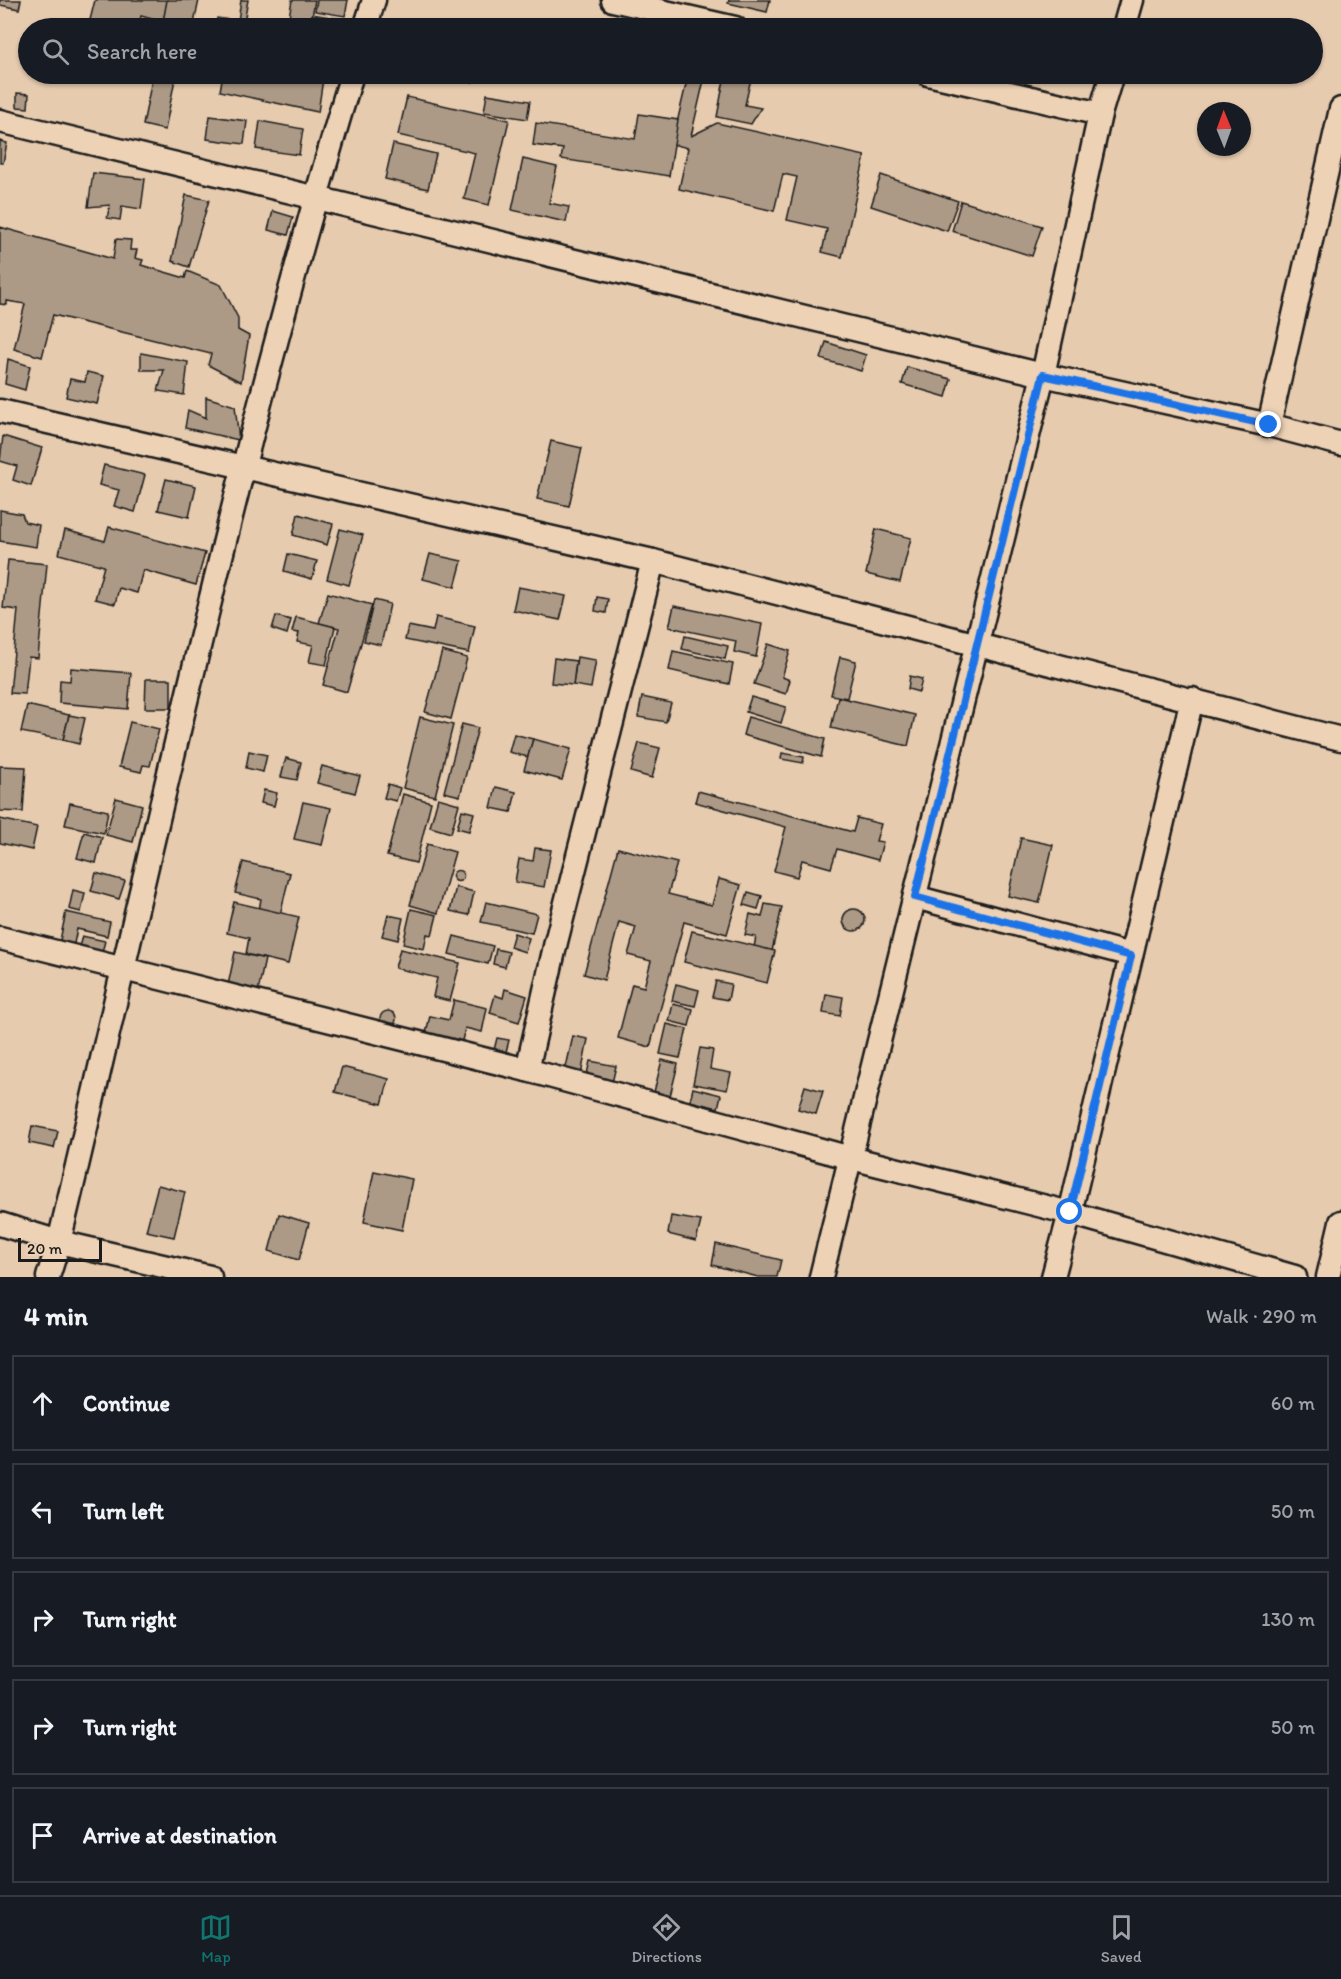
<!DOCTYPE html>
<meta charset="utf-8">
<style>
body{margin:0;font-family:Itim,sans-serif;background:#242831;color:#f1f3f6}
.compass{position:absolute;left:1197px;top:102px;width:54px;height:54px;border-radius:50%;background:#171b24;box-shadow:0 2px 4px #0004;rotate:359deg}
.scale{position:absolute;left:18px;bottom:15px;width:84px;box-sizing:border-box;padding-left:6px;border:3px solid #1c1c1c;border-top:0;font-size:16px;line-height:21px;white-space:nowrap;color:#1c1c1c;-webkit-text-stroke:4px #eed2b5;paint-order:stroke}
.stop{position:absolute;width:18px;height:18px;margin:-14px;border:4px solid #1a73e8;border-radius:50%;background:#fff}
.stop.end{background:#1a73e8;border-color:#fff;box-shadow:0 2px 6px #0008}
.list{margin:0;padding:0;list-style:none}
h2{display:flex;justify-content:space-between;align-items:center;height:78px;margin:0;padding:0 24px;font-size:26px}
h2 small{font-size:20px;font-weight:400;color:#9ea1a6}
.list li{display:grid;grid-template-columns:39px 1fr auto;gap:18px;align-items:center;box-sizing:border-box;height:96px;margin:0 12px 12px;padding:0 12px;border:2px solid #363941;border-radius:0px}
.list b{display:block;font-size:22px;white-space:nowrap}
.list em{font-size:20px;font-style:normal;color:#9ea1a6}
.icon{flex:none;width:33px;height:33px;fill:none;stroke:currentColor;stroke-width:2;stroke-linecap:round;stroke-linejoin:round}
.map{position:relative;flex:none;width:1341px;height:1277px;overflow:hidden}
.search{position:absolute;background:#171b24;box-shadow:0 2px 4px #0004;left:18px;right:18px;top:18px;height:66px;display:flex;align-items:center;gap:15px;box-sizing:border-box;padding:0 21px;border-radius:33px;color:#9ea1a6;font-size:22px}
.sheet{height:618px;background:#171b24}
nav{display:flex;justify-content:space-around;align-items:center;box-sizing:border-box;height:84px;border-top:2px solid #363941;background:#171b24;font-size:16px;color:#9ea1a6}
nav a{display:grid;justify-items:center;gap:3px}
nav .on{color:#0f766e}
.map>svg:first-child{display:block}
</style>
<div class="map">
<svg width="1341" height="1277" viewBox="0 0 1341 1277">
<rect width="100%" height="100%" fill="#e6cbaf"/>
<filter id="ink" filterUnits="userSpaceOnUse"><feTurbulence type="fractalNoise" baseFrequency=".0167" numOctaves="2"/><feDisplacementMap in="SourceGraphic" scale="12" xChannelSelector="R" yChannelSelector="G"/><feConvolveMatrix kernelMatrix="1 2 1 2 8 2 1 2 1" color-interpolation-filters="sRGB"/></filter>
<g filter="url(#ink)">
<g fill="#ad9a86" stroke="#1c1c1c" stroke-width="1.5">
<path d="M0 0H21L19 9 0 5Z"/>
<path d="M95 0H168L163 22 141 16 138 28H88Z"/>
<path d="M167 0H199L193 28 163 22Z"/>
<path d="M241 0H248L243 28H215L217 18 238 21Z"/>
<path d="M292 0H315L310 28H287Z"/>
<path d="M317 0H348L345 16 315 11Z"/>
<path d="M729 0H770L767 12 728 3Z"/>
<path d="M312 14 348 20 347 28H310Z"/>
<path d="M153 74H176L165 130 143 125Z"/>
<path d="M223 74H298L323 79 318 112 220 91Z"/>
<path d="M444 74H474L473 82 443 77Z"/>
<path d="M725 74H752L745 105 761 108 751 124 717 117Z"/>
<path d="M688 76 704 80 691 136 717 123 865 156 842 257 822 252 827 229 787 220 797 177 783 174 774 211 679 189 688 148 672 144Z"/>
<path d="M17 93 29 94 28 108 17 107Z"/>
<path d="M487 94 530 101 527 119 484 112Z"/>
<path d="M407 97 509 120 489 205 464 199 475 153 398 135Z"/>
<path d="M639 114 678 120 669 176 561 159 563 149 533 145 536 123 635 139Z"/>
<path d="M210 116 247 121 244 144 207 139Z"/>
<path d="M260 121 303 129 299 155 256 149Z"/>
<path d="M0 141 7 143 3 163H0Z"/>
<path d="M393 144 436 154 428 189 385 179Z"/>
<path d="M523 159 557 167 549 203 569 207 566 222 512 210Z"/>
<path d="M93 173 145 179 141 209 122 206 120 220 107 218 110 205 88 207Z"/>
<path d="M881 175 958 201 947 231 871 206Z"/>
<path d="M186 195 209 200 189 267 172 261Z"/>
<path d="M961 201 1042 226 1032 256 952 231Z"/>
<path d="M273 211 293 217 288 235 268 230Z"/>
<path d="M0 227 113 259 116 239 131 240 130 250H137L135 258 143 260 141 265 185 278 187 271 221 285 238 318V330L249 336 241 382 208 365 211 354 53 315 42 357 14 349 25 304 7 301V305L0 304Z"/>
<path d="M826 342 866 355 861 371 821 359Z"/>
<path d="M141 353 188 362 184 395 158 391 164 370H141Z"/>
<path d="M8 359 30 366 25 390 5 384Z"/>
<path d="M907 367 951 379 946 397 902 384Z"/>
<path d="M87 372 104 376 97 404 66 397 70 379 85 382Z"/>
<path d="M206 397 235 406 239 440 185 428 188 410 206 418Z"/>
<path d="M3 436 42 448 31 486 13 480 17 466 0 461Z"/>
<path d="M551 441 582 448 569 506 537 499Z"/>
<path d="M104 465 145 475 135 512 114 506 119 490 99 485Z"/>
<path d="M166 479 196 486 189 517 158 510Z"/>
<path d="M0 510 22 514 25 522 39 525 36 547 0 541Z"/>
<path d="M298 514 333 524 327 545 293 535Z"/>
<path d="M109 527 205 553 196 585 143 570 137 593 119 588 115 604 95 599 104 566 59 554 65 530 105 541Z"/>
<path d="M340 529 363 535 349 585 327 579Z"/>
<path d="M876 529 911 538 900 582 866 574Z"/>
<path d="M288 554 317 561 312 579 284 571Z"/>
<path d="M430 554 462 561 455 587 423 579Z"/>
<path d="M8 560 47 564 38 658 29 657 25 694 10 693 18 610 3 608Z"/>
<path d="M518 587 566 596 560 620 513 610Z"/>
<path d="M328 593 372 605 347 692 323 685 339 628 319 623Z"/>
<path d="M597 597 608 599 606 613 595 611Z"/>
<path d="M374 600 390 604 381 645 364 641Z"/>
<path d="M674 606 762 624 756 657 734 652 736 641 669 627Z"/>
<path d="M276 616 291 620 287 634 272 629Z"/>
<path d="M296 617 335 627 326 665 309 662 313 645 297 642 299 633 292 632Z"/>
<path d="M436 617 475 626 469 653 405 640 408 626 433 631Z"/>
<path d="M685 636 728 646 725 659 682 649Z"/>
<path d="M768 644 790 651 782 677 790 680 786 694 754 684Z"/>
<path d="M442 651 467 658 451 719 425 712Z"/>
<path d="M673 651 733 664 729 684 669 670Z"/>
<path d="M577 657 596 660 591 688 573 685Z"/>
<path d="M840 657 856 661 847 698 831 695Z"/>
<path d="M554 658 576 661 573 685 551 683Z"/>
<path d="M71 668 131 673 128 709 59 703 60 680 70 681Z"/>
<path d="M910 676 922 679 919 692 908 689Z"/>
<path d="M146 679H171V708H145Z"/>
<path d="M642 697 671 703 666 722 638 717Z"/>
<path d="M751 697 786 707 781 723 746 712Z"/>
<path d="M838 697 915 715 908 746 831 728Z"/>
<path d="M27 705 69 715 63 740 21 732Z"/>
<path d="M69 715 85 718 79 744 63 740Z"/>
<path d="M420 717 453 725 435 796 403 788Z"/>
<path d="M748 717 825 739 821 757 743 735Z"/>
<path d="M130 722 159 729 150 766 143 765 141 772 119 767Z"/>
<path d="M462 724 478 728 460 796 444 792Z"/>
<path d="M514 734 533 739 528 757 509 752Z"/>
<path d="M533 739 571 749 562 780 524 770Z"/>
<path d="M639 743 660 748 652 778 631 772Z"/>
<path d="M249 751 267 755 263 772 246 768Z"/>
<path d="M782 753 804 757 803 763 781 759Z"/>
<path d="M286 758 301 762 297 780 281 777Z"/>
<path d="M0 766 26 767 23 812 0 811Z"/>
<path d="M322 766 360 776 355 793 317 783Z"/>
<path d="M388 784 400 788 396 801 384 798Z"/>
<path d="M496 787 516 792 511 812 491 808Z"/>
<path d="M264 790 277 793 274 806 261 803Z"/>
<path d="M698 791 853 832 857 818 881 824 876 841 883 842 878 860 837 849 831 868 802 860 797 877 774 871 786 827 695 802Z"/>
<path d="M403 794 431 802 416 863 387 856Z"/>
<path d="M116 798 142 805 133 842 106 835Z"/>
<path d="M438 798 459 804 451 833 430 827Z"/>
<path d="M303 802 331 808 322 845 294 839Z"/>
<path d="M70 803 108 811 104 833 65 825Z"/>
<path d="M462 810 474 813 469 831 457 828Z"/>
<path d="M0 819 37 827 32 850 0 843Z"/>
<path d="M84 832 102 837 96 863 77 858Z"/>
<path d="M1021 838 1053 845 1039 903 1008 896Z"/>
<path d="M427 844 455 852 438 913 410 905Z"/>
<path d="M535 848 551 850 544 887 515 882 519 859 533 861Z"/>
<path d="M618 848 677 863 668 894 712 905 719 879 741 885 727 934 684 922 650 1047 618 1038 632 984 644 987 651 961 628 955 636 927 619 922 604 980 584 974Z"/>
<path d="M243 862 290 873 280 915 259 910 261 899 235 893Z"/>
<circle cx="458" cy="876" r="5.5"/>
<path d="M96 873 125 881 119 899 91 891Z"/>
<path d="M456 887 474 892 469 915 450 911Z"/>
<path d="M73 890 85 893 81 912 69 909Z"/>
<path d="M748 892 762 896 758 909 744 905Z"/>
<path d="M234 902 299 917 288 964 246 954 249 938 227 933Z"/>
<path d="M486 902 537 914 532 933 481 922Z"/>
<path d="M765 904 782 907 772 951 754 947 756 937 745 935 750 914 762 917Z"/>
<circle cx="854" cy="920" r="11"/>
<path d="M411 909 437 915 432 935 427 934 424 949 403 944Z"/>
<path d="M66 912 110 922 107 936 77 929 73 948 59 945Z"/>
<path d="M388 915 403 918 398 940 382 936Z"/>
<path d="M692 931 775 951 767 983 684 962Z"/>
<path d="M514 933 529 938 525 952 510 947Z"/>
<path d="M82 936 105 941 101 956 78 951Z"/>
<path d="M454 936 493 946 488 964 449 954Z"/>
<path d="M400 949 460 963 450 1001 433 997 437 978 395 968Z"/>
<path d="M496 949 509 952 505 967 493 964Z"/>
<path d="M235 952 265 959 257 996 227 990Z"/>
<path d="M716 981 731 984 728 1000 712 997Z"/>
<path d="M676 984 699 990 695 1006 672 1001Z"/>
<path d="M505 989 527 996 519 1022 490 1013 495 995 503 998Z"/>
<path d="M826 994 843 997 840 1016 823 1013Z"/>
<path d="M454 1000 487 1008 482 1032 465 1028 461 1045 425 1037 430 1016 449 1020Z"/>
<path d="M673 1004 693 1009 689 1026 669 1021Z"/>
<circle cx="388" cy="1019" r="8"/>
<path d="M667 1024 687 1029 680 1058 660 1054Z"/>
<path d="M573 1036 588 1039 581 1075 565 1072Z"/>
<path d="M497 1038 509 1040 506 1052 494 1050Z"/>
<path d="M700 1048 713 1050 710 1069 731 1073 727 1090 693 1084Z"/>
<path d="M662 1060 678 1064 670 1096 654 1092Z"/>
<path d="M590 1061 616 1066 612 1083 586 1078Z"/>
<path d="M342 1067 389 1079 382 1104 335 1092Z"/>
<path d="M805 1086 823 1091 816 1114 798 1109Z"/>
<path d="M693 1088 721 1095 718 1108 690 1101Z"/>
<path d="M32 1126 58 1131 54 1148 29 1143Z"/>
<path d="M374 1171 412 1179 402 1230 364 1222Z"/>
<path d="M158 1185 185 1192 174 1237 146 1231Z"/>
<path d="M279 1214 309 1223 299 1260 269 1251Z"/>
<path d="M671 1216 701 1221 696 1241 668 1234Z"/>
<path d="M716 1244 781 1260 777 1277H758L712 1265Z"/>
</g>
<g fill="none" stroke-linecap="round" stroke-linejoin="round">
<defs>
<g id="minor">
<path d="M613 0 735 28"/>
<path d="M365 28 374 0"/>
<path d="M1124 28 1132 0"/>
<path d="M928 74 1100 114"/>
<path d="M0 121 1043 375 1269 425 1341 444"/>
<path d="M0 411 653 561 1341 739"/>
<path d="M1269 425 1341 109"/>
<path d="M915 897 1131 955"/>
<path d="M0 938 527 1070 851 1158 1070 1213 1295 1277"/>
<path d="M527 1070 556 942 653 561"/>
<path d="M0 1224 59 1242 210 1277"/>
<path d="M48 1277 59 1242C152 851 236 458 352 74"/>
<path d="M821 1277 1043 375 1100 114 1112 74"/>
<path d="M1053 1277 1070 1213 1192 699"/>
<path d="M1328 1277 1341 1222"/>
</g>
</defs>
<use href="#minor" stroke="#1c1c1c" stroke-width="27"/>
<use href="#minor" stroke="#eed2b5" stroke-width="22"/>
</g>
</g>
<g fill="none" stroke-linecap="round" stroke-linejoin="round" filter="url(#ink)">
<path stroke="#1a73e8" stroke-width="8" d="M1070 1212 1131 956 915 897 1043 375 1269 425"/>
</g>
</svg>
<svg class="compass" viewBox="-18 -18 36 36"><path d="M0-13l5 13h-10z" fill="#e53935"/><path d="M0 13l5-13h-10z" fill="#9ea1a6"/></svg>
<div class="scale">20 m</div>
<div class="stop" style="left:1070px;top:1212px"></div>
<div class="stop end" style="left:1269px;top:425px"></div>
<div class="search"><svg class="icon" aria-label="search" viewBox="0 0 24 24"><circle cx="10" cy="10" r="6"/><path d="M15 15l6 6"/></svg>Search here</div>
</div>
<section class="sheet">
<h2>4 min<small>Walk · 290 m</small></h2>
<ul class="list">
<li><svg class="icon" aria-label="ahead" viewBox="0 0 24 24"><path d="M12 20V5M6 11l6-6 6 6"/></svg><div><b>Continue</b></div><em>60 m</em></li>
<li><svg class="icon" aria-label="left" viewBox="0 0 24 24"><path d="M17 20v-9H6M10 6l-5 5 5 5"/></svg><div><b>Turn left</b></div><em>50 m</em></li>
<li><svg class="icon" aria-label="right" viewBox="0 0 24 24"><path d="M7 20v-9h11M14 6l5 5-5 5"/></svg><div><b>Turn right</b></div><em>130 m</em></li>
<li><svg class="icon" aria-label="right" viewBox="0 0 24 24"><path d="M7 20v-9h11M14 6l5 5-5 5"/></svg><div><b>Turn right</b></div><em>50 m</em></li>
<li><svg class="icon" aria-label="arrive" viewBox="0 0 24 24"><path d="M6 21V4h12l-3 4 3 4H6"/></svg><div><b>Arrive at destination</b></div></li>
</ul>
</section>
<nav>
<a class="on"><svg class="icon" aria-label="map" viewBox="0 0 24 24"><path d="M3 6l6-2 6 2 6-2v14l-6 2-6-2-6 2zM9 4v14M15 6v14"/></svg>Map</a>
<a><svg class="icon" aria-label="directions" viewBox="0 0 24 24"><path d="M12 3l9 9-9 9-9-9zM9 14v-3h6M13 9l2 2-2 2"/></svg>Directions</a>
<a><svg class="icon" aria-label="saved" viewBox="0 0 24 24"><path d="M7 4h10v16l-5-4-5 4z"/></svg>Saved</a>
</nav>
